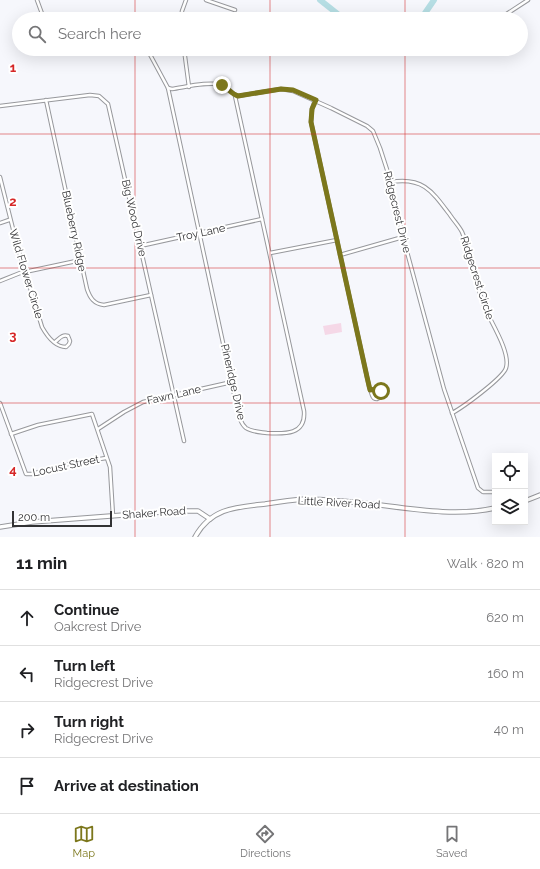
<!DOCTYPE html>
<meta charset="utf-8">
<style>
body{margin:0;font-family:Raleway,sans-serif;background:#f2f2f2;color:#202124}
.controls{position:absolute;right:12px;bottom:12px;display:grid;overflow:hidden;border-radius:0px;box-shadow:0 4px 16px #0002}
.controls button{width:36px;height:36px;display:grid;place-items:center;padding:0;border:0;border-bottom:1px solid #e0e0e0;background:#fff;color:#202124;font:20px sans-serif}
.scale{position:absolute;left:12px;bottom:10px;width:100px;box-sizing:border-box;padding-left:4px;border:2px solid #323234;border-top:0;font-size:11px;line-height:14px;white-space:nowrap;color:#323234;-webkit-text-stroke:3px #fff;paint-order:stroke}
.stop{position:absolute;width:12px;height:12px;margin:-9px;border:3px solid #7c771c;border-radius:50%;background:#fff}
.stop.end{background:#7c771c;border-color:#fff;box-shadow:0 1px 4px #0008}
.list{margin:0;padding:0;list-style:none}
h2{display:flex;justify-content:space-between;align-items:center;height:52px;margin:0;padding:0 16px;font-size:17px}
h2 small{font-size:13px;font-weight:400;color:#757577}
.list li{display:grid;grid-template-columns:26px 1fr auto;gap:12px;align-items:center;box-sizing:border-box;height:56px;padding:0 16px;border-top:1px solid #e0e0e0}
.list b{display:block;font-size:15px;white-space:nowrap}
.list p{margin:0;font-size:13px;white-space:nowrap;color:#757577}
.list em{font-size:13px;font-style:normal;color:#757577}
.icon{flex:none;width:22px;height:22px;fill:none;stroke:currentColor;stroke-width:2;stroke-linecap:round;stroke-linejoin:round}
.map{position:relative;flex:none;width:540px;height:537px;overflow:hidden}
.search{position:absolute;background:#fff;box-shadow:0 4px 16px #0002;left:12px;right:12px;top:12px;height:44px;display:flex;align-items:center;gap:10px;box-sizing:border-box;padding:0 14px;border-radius:22px;color:#757577;font-size:15px}
.sheet{height:276px;background:#fff}
nav{display:flex;justify-content:space-around;align-items:center;box-sizing:border-box;height:56px;border-top:1px solid #e0e0e0;background:#fff;font-size:11px;color:#757577}
nav a{display:grid;justify-items:center;gap:2px}
nav .on{color:#7c771c}
.map>svg:first-child{display:block}
</style>
<div class="map">
<svg width="540" height="537" viewBox="0 0 540 537">
<rect width="100%" height="100%" fill="#f6f7fc"/>
<path fill="#f5d8e7" d="M341 323 342 332 325 335 323 326Z"/>
<g fill="none" stroke-linecap="round" stroke-linejoin="round">
<g stroke="#b6dee4" stroke-width="6">
<path d="M320 0 344 19"/>
<path d="M421 19 434 0"/>
<path d="M378 49C384 52 389 52 396 49"/>
</g>
<defs>
<g id="street">
<path d="M37 0 44 19"/>
<path d="M206 0 235 10"/>
<path d="M181 19 182 11 186 0"/>
<path d="M499 19 528 0"/>
<path d="M147 49 168 88 239 417C241 421 242 425 246 428 252 432 260 432 267 433 285 434 306 435 304 411L235 96"/>
<path d="M184 49 189 87"/>
<path d="M168 88 172 89C186 87 209 81 222 85 229 88 232 94 238 96L281 89 293 91 331 108 367 126 373 131 380 148 391 182 403 237 444 389 478 488 483 492H495"/>
<path d="M46 100 87 289C90 298 94 304 104 305L151 295"/>
<path d="M315 100 312 109 311 122 369 386 372 395C373 398 374 399 377 399L381 397 382 393 379 390H371"/>
<path d="M0 106 90 95 99 96 108 104 184 441"/>
<path d="M0 177 17 245 42 327C47 336 55 347 66 347L69 344 70 341 68 336C62 334 59 339 55 342"/>
<path d="M391 182C423 177 432 191 450 215 454 221 459 226 462 232 472 255 475 282 484 306 490 321 511 352 506 368 503 378 462 408 452 413"/>
<path d="M0 223 9 220"/>
<path d="M140 246 262 219"/>
<path d="M270 253 337 240"/>
<path d="M340 255 403 237"/>
<path d="M0 281 20 273 81 260"/>
<path d="M0 403 26 474H32L63 465 106 458"/>
<path d="M98 429 124 412 143 402 232 382"/>
<path d="M11 434 38 425 92 414 110 467 113 516"/>
</g>
<g id="secondary">
<path d="M525 501 540 495"/>
<path d="M0 527 32 522 176 511H198L210 519"/>
<path d="M195 537C211 508 236 507 265 504 278 502 292 500 305 499 316 499 329 500 341 501 390 504 447 519 495 508"/>
</g>
</defs>
<use href="#street" stroke="#97989c" stroke-width="4.5"/>
<use href="#secondary" stroke="#97989c" stroke-width="5.5"/>
<use href="#street" stroke="#fff" stroke-width="2.5"/>
<use href="#secondary" stroke="#fff" stroke-width="3.5"/>
</g>
<g fill="none" stroke-linecap="round" stroke-linejoin="round">
<path stroke="#7c771c" stroke-width="5" d="M222 85C228 88 231 94 238 96L281 89 293 90 316 100 312 109 311 122 367 377 370 390 377 389 381 391"/>
</g>
<path fill="none" stroke="#d62828" stroke-width="1" stroke-opacity="0.55" d="M135 0V19M270 0V19M405 0V19M135 49V537M270 49V537M405 49V537M0 134H540M0 268H540M0 403H540"/>
<g text-anchor="middle" dominant-baseline="central" stroke-width="4" stroke-linejoin="round" paint-order="stroke">
<g font-size="11" fill="#323234" stroke="#fff">
<text transform="translate(397 212) rotate(76)">Ridgecrest Drive</text>
<text transform="translate(134 218) rotate(77)">Big Wood Drive</text>
<text transform="translate(74 231) rotate(78)">Blueberry Ridge</text>
<text transform="translate(201 233) rotate(-12)">Troy Lane</text>
<text transform="translate(26 274) rotate(73)">Wild Flower Circle</text>
<text transform="translate(477 278) rotate(72)">Ridgecrest Circle</text>
<text transform="translate(233 382) rotate(77)">Pineridge Drive</text>
<text transform="translate(174 395) rotate(-13)">Fawn Lane</text>
<text transform="translate(66 466) rotate(-12)">Locust Street</text>
<text transform="translate(339 503) rotate(3)">Little River Road</text>
<text transform="translate(154 513) rotate(-4)">Shaker Road</text>
</g>
</g>
<g font-size="13" text-anchor="middle" font-weight="bold" fill="#d62828" stroke="#fff" stroke-width="4" stroke-linejoin="round" paint-order="stroke">
<text x="13" y="72">1</text>
<text x="13" y="206">2</text>
<text x="13" y="340">3</text>
<text x="13" y="474">4</text>
</g>
</svg>
<div class="controls">
<button><svg class="icon" aria-label="locate" viewBox="0 0 24 24"><circle cx="12" cy="12" r="6"/><path d="M12 2v4M12 18v4M2 12h4M18 12h4"/></svg></button>
<button><svg class="icon" aria-label="layers" viewBox="0 0 24 24"><path d="M12 4l9 5-9 5-9-5zM3 14l9 5 9-5"/></svg></button>
</div>
<div class="scale">200 m</div>
<div class="stop" style="left:381px;top:391px"></div>
<div class="stop end" style="left:222px;top:85px"></div>
<div class="search"><svg class="icon" aria-label="search" viewBox="0 0 24 24"><circle cx="10" cy="10" r="6"/><path d="M15 15l6 6"/></svg>Search here</div>
</div>
<section class="sheet">
<h2>11 min<small>Walk · 820 m</small></h2>
<ul class="list">
<li><svg class="icon" aria-label="ahead" viewBox="0 0 24 24"><path d="M12 20V5M6 11l6-6 6 6"/></svg><div><b>Continue</b><p>Oakcrest Drive</p></div><em>620 m</em></li>
<li><svg class="icon" aria-label="left" viewBox="0 0 24 24"><path d="M17 20v-9H6M10 6l-5 5 5 5"/></svg><div><b>Turn left</b><p>Ridgecrest Drive</p></div><em>160 m</em></li>
<li><svg class="icon" aria-label="right" viewBox="0 0 24 24"><path d="M7 20v-9h11M14 6l5 5-5 5"/></svg><div><b>Turn right</b><p>Ridgecrest Drive</p></div><em>40 m</em></li>
<li><svg class="icon" aria-label="arrive" viewBox="0 0 24 24"><path d="M6 21V4h12l-3 4 3 4H6"/></svg><div><b>Arrive at destination</b></div></li>
</ul>
</section>
<nav>
<a class="on"><svg class="icon" aria-label="map" viewBox="0 0 24 24"><path d="M3 6l6-2 6 2 6-2v14l-6 2-6-2-6 2zM9 4v14M15 6v14"/></svg>Map</a>
<a><svg class="icon" aria-label="directions" viewBox="0 0 24 24"><path d="M12 3l9 9-9 9-9-9zM9 14v-3h6M13 9l2 2-2 2"/></svg>Directions</a>
<a><svg class="icon" aria-label="saved" viewBox="0 0 24 24"><path d="M7 4h10v16l-5-4-5 4z"/></svg>Saved</a>
</nav>
